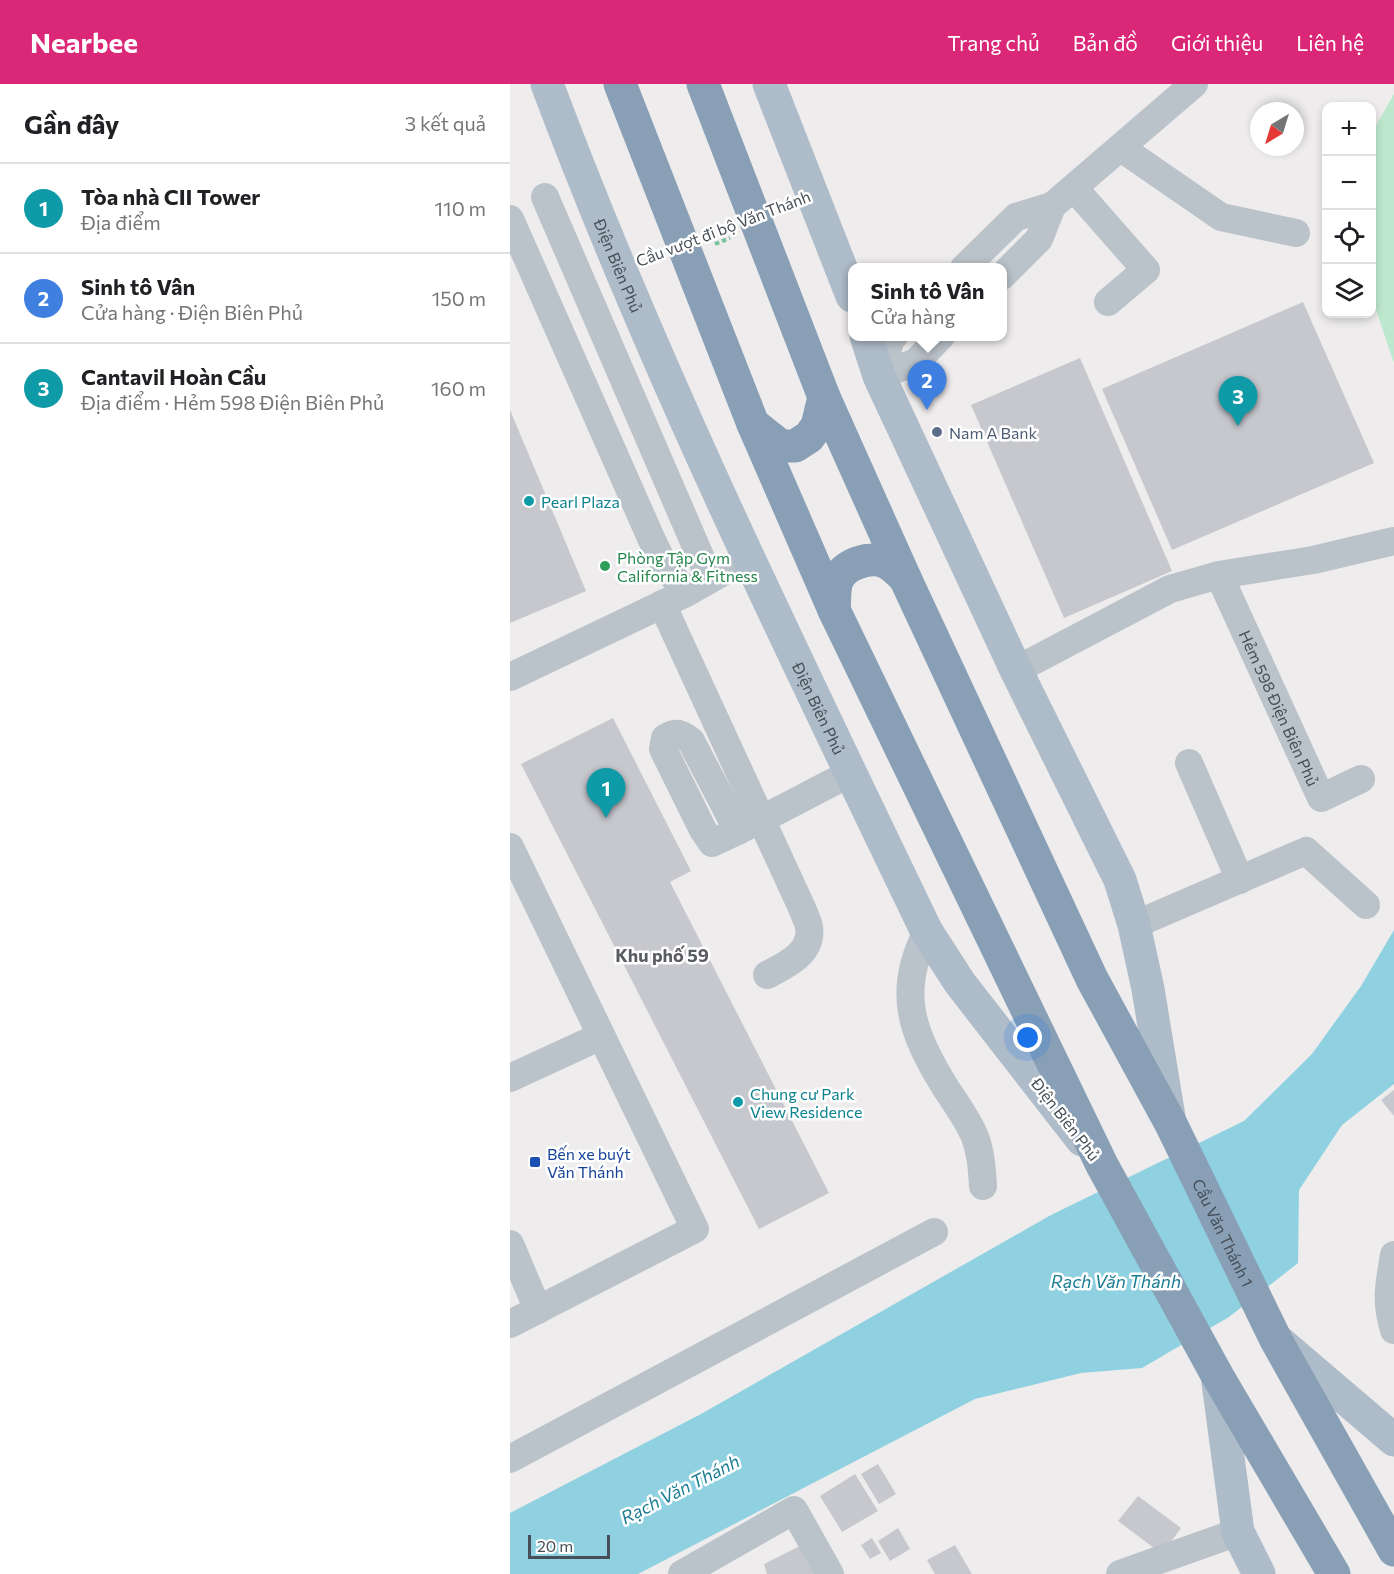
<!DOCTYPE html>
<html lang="vi">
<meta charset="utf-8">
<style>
body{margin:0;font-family:Commissioner,sans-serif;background:#f2f2f2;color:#202124}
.controls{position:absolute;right:18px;top:18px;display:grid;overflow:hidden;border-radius:12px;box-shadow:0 3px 9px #0003}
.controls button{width:54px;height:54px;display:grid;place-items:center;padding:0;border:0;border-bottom:2px solid #e0e0e0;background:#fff;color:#202124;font:30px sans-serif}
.compass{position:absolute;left:740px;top:18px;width:54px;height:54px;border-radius:50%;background:#fff;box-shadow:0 3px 9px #0003;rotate:218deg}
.scale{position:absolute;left:18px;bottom:15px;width:82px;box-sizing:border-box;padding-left:6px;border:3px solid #464f57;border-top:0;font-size:16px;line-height:21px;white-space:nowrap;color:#464f57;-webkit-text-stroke:4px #fff;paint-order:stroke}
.you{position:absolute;left:518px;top:954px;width:21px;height:21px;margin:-15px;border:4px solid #fff;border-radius:50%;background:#1a73e8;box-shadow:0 0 0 9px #1a73e833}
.badge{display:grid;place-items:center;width:39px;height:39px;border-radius:50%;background:#db2777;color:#fff;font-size:20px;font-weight:700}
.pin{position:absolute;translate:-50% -50px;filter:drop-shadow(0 2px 3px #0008)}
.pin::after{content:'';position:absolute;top:32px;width:21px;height:18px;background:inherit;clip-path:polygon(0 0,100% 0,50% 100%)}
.popup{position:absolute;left:338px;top:179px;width:159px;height:78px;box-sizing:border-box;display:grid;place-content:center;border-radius:12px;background:#fff;filter:drop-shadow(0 2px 4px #0005);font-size:20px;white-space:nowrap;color:#757577}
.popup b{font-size:22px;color:#202124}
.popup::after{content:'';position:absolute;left:50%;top:100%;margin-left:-12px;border:12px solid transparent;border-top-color:#fff}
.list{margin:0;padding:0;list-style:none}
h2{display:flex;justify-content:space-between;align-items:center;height:78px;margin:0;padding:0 24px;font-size:26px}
h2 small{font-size:20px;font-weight:400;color:#757577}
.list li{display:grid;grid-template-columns:39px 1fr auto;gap:18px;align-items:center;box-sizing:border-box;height:90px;padding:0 24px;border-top:2px solid #e0e0e0}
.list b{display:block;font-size:22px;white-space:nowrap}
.list p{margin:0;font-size:20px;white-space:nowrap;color:#757577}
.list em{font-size:20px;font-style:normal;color:#757577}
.icon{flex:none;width:33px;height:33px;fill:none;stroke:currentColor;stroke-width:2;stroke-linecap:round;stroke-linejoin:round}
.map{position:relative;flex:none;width:884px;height:1490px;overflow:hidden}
header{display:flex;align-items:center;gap:36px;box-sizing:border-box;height:84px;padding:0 30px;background:#db2777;color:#fff}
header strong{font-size:28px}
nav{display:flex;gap:33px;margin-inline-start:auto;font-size:21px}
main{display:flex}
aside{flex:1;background:#fff}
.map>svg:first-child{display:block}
</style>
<header>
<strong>Nearbee</strong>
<nav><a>Trang chủ</a><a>Bản đồ</a><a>Giới thiệu</a><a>Liên hệ</a></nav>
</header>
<main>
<aside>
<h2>Gần đây<small>3 kết quả</small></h2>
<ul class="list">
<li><span class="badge" style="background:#0f9aa8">1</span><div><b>Tòa nhà CII Tower</b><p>Địa điểm</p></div><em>110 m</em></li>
<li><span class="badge" style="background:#3f7fe0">2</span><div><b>Sinh tô Vân</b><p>Cửa hàng · Điện Biên Phủ</p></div><em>150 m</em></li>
<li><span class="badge" style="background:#0f9aa8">3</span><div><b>Cantavil Hoàn Cầu</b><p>Địa điểm · Hẻm 598 Điện Biên Phủ</p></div><em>160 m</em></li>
</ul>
</aside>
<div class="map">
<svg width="884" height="1490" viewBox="0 0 884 1490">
<rect width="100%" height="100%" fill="#eeecec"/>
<path fill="#bde8cd" d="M884 10V279L862 214V57L863 47Z"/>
<path fill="#8fd1e1" d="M884 846V1000L832 1041 789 1106 788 1179 719 1233 632 1284 571 1289 465 1315 128 1490H0V1429L191 1330 541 1131 734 1037 802 970 851 902Z"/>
<g fill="#c7c8ce">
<path d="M793 218 864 379 662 466 592 305Z"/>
<path d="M570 274 662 487 554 534 461 321Z"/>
<path d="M0 326 76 507 0 539Z"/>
<path d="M103 634 181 787 160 798 319 1109 249 1145 11 680Z"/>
<path d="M884 1006V1032L871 1016Z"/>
<path d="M368 1380 386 1410 369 1420 351 1390Z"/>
<path d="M345 1390 368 1427 332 1448 310 1412Z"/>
<path d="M628 1412 671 1444 652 1470 608 1437Z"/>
<path d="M388 1444 400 1465 380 1477 368 1457Z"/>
<path d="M362 1454 371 1469 360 1475 351 1461Z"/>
<path d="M298 1458 314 1490H257L254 1480Z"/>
<path d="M445 1461 462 1490H425L417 1476Z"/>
</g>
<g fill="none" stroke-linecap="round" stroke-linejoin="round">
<path stroke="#7ac29d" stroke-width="4" stroke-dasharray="4.5 3" stroke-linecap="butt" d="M205 160 220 154"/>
<g stroke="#bbc3ca" stroke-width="28">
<path d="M611 64 711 133 786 149"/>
<path d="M564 104 636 186 598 218"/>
<path d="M35 113 200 495"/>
<path d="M0 135 141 454 153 479 176 509"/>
<path d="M454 184 506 133 542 122 684 0"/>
<path d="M492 192 529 155 542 122"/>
<path d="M369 292 406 278 431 252"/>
<path d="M369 292 381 255 384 252"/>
<path id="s1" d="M709 491 811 714 851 695"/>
<path d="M152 520 292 824C294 830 298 837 299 843 303 869 276 881 257 891"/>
<path d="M506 586 660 505 709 491 803 476 884 457"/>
<path d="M0 593 176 509 238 474"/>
<path d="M679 679 730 796"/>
<path d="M228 747 181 657C171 649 166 647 155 654L153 665 193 746 202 759C249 738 295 712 341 689"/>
<path d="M0 763 185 1145 0 1240"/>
<path d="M624 841 796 767 856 821"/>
<path d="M417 848C385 909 403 952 437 1006 447 1021 458 1036 465 1053 471 1069 472 1085 473 1102"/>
<path d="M0 994 91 952"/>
<path d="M0 1160 28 1226"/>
<path d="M884 1171C879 1201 875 1217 884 1246"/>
<path d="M0 1375 424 1148"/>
<path d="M172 1490 284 1426 320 1490"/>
<path d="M610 1490 728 1448"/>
</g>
<g stroke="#aebbc8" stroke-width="33">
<path id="s2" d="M37 0C146 291 283 569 417 848L450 899 572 1056"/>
<path d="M259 0 342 212"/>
<path d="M356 252 369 292 506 586 610 796 624 841 638 905 659 1033"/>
<path d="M767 1256 884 1356"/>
<path d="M707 1291 728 1448 749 1490"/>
</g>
<g stroke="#889fb6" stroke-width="33">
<path d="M110 0 243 340 324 526 592 1081 707 1291 824 1490"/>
<path id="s3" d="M193 0 314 313 395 494 582 895 661 1040 766 1256 884 1466"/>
<path d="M243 340 271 362H285L299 353 307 342 314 313"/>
<path d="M324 526C325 517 324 505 327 497 333 480 361 471 377 479 383 482 390 489 395 494"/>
</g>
</g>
<circle fill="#5c6f8a" stroke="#fff" stroke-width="2" cx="427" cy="348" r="6"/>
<g fill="#0f9aa8" stroke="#fff" stroke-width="2">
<circle cx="19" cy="417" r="6"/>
<circle cx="228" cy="1018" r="6"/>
</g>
<circle fill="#2e9e5b" stroke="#fff" stroke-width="2" cx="95" cy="482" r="6"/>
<rect fill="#1a4fb4" stroke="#fff" stroke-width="2" x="19" y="1072" width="12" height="12" rx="3"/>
<g text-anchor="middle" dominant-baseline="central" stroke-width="5" stroke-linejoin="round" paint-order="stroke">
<g font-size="16" fill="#464f57" stroke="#fff">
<text transform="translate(213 144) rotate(-21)">Cầu vượt đi bộ Văn Thánh</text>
<text stroke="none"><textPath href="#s2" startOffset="195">Điện Biên Phủ</textPath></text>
<text stroke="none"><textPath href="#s2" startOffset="681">Điện Biên Phủ</textPath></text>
<text stroke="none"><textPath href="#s1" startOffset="146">Hẻm 598 Điện Biên Phủ</textPath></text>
<text transform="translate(556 1035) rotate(52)">Điện Biên Phủ</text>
<text stroke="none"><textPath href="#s3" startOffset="1262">Cầu Văn Thánh 1</textPath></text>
</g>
<g font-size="16" fill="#4e5e75" stroke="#fff" text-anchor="start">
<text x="439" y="348">Nam A Bank</text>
</g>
<g font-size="16" fill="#0d838f" stroke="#fff" text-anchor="start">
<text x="31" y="417">Pearl Plaza</text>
<text x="240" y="1009">Chung cư Park<tspan x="240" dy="18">View Residence</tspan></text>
</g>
<g font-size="16" fill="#27864d" stroke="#fff" text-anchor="start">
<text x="107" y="473">Phòng Tập Gym<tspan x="107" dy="18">California &amp; Fitness</tspan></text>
</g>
<g font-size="16" fill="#164399" stroke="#fff" text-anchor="start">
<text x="37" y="1069">Bến xe buýt<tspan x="37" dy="18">Văn Thánh</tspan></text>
</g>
<g font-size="18" font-weight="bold" fill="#595c60" stroke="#fff">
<text x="152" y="871">Khu phố 59</text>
</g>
<g font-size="18" font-style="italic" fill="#1b7d95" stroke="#fff">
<text x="606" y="1197">Rạch Văn Thánh</text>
<text transform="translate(170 1405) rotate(-27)">Rạch Văn Thánh</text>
</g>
</g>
</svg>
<div class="controls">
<button>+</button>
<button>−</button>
<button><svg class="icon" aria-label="locate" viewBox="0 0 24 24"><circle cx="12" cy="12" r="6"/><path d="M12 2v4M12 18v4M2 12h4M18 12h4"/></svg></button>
<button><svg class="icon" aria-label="layers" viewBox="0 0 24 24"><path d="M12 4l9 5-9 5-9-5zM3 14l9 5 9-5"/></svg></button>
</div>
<svg class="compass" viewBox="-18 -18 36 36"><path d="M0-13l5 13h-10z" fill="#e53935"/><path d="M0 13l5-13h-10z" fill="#757577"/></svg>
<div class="scale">20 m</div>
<div class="you"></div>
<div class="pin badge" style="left:96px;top:734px;background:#0f9aa8">1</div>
<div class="pin badge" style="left:417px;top:326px;background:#3f7fe0">2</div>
<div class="popup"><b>Sinh tô Vân</b>Cửa hàng</div>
<div class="pin badge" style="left:728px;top:342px;background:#0f9aa8">3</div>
</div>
</main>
